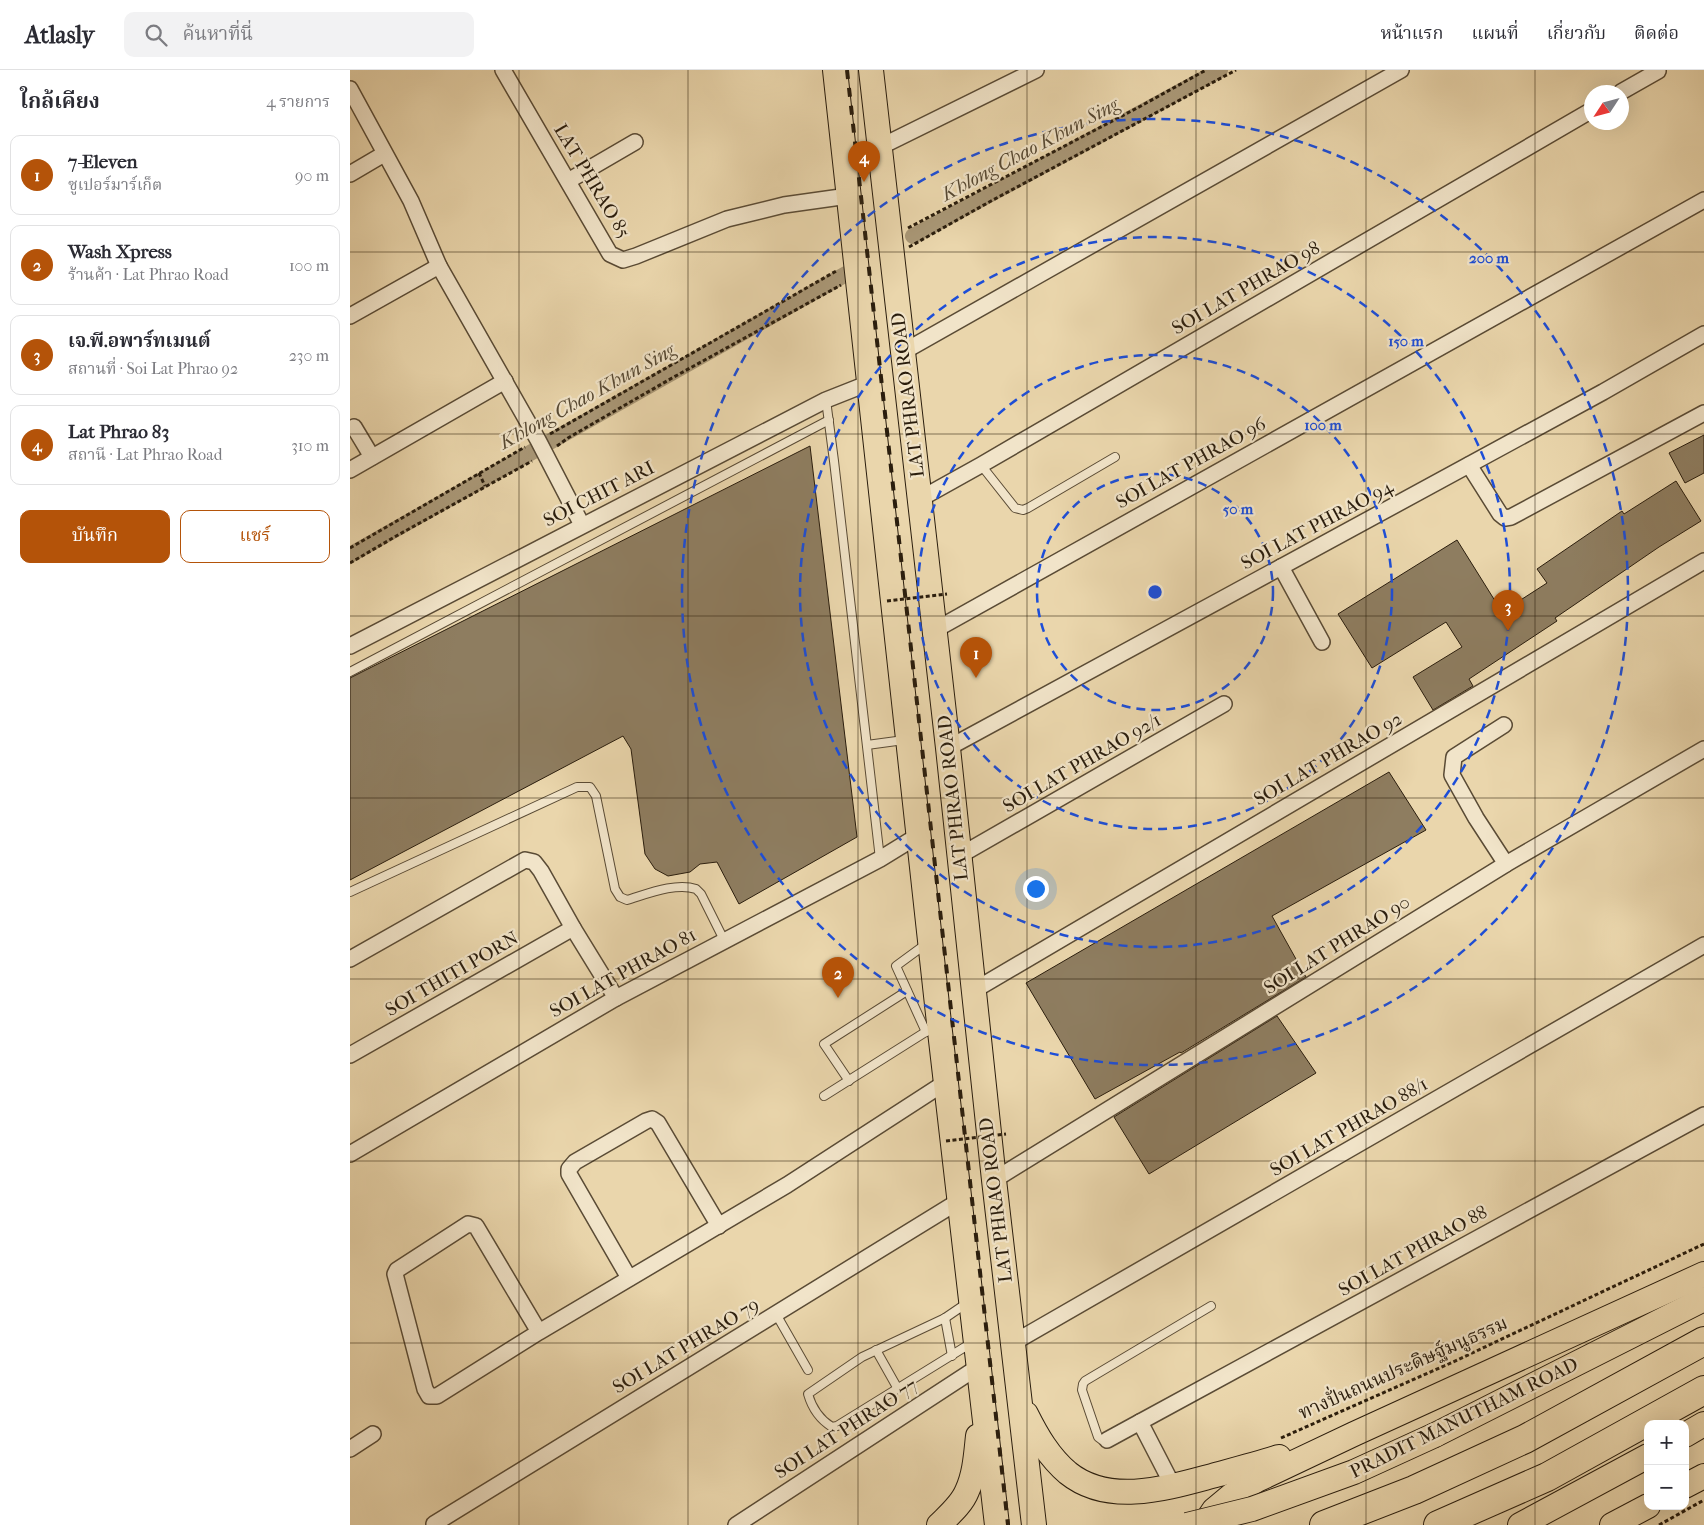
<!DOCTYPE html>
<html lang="th">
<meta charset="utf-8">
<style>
body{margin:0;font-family:"IM FELL French Canon","Noto Serif Thai",serif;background:#f2f2f3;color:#2b2b33}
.controls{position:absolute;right:15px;bottom:15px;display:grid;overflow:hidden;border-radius:10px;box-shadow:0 5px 20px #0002}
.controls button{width:45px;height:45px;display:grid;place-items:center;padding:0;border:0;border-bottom:1px solid #e1e1e2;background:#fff;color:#2b2b33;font:25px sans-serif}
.compass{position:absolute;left:1234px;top:15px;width:45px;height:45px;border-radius:50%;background:#fff;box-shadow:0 5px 20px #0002;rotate:234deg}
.you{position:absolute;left:685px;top:818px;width:18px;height:18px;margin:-12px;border:4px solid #fff;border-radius:50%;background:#1a73e8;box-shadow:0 0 0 8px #1a73e833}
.badge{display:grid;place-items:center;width:32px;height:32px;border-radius:50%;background:#b45309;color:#fff;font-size:16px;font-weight:700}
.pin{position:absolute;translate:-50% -41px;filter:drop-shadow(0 1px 2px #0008)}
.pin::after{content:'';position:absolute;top:26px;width:18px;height:15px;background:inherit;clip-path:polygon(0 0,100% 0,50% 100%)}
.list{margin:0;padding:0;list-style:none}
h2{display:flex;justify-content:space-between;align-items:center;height:65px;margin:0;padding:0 20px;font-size:21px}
h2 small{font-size:16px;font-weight:400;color:#7c7c81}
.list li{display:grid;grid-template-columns:32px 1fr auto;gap:15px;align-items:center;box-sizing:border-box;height:80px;margin:0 10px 10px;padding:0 10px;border:1px solid #e1e1e2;border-radius:10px}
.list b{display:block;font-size:19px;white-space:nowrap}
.list p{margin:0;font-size:16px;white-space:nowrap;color:#7c7c81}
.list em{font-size:16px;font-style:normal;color:#7c7c81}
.actions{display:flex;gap:10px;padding:15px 20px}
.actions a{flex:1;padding:11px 0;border:1px solid #b45309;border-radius:10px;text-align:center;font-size:18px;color:#b45309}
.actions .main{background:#b45309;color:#fff}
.icon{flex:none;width:28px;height:28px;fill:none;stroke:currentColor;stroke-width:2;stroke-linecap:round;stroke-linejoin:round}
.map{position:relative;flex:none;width:1354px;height:1455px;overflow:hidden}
header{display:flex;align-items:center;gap:30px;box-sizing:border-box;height:70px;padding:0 25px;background:#fff;border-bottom:1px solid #e1e1e2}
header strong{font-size:24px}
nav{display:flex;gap:28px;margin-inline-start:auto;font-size:18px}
.search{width:350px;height:45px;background:#f2f2f3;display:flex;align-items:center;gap:12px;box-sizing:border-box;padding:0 18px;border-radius:10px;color:#7c7c81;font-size:19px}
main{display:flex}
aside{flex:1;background:#fff}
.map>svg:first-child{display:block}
</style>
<header>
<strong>Atlasly</strong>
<div class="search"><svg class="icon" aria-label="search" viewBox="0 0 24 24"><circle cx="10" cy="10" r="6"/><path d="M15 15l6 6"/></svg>ค้นหาที่นี่</div>
<nav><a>หน้าแรก</a><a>แผนที่</a><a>เกี่ยวกับ</a><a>ติดต่อ</a></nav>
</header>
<main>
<aside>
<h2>ใกล้เคียง<small>4 รายการ</small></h2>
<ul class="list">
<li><span class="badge">1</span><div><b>7-Eleven</b><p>ซูเปอร์มาร์เก็ต</p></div><em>90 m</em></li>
<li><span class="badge">2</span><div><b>Wash Xpress</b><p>ร้านค้า · Lat Phrao Road</p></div><em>100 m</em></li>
<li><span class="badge">3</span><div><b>เจ.พี.อพาร์ทเมนต์</b><p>สถานที่ · Soi Lat Phrao 92</p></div><em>230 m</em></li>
<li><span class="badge">4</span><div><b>Lat Phrao 83</b><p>สถานี · Lat Phrao Road</p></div><em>310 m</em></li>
</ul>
<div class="actions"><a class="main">บันทึก</a><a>แชร์</a></div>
</aside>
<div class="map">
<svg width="1354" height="1455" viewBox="0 0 1354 1455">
<rect width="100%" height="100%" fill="#ead6ac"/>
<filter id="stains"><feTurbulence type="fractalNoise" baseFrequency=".004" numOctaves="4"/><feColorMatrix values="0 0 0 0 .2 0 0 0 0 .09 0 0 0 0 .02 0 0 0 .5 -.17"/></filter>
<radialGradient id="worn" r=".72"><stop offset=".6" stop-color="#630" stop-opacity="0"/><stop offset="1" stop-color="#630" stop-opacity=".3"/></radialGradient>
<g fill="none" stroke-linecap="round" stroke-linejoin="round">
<g stroke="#a99776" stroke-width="16">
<path d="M563 166 870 0"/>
<path d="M0 485 496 204"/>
</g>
</g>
<g fill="#8e7d60" stroke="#2a1d0d">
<path d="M1354 365V403L1335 413 1319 383Z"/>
<path d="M460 376 507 767 389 834 367 792 350 794 340 802 318 806 305 799 295 784 281 679 273 666 0 810V608Z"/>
<path d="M1326 411 1351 451 1309 477 1205 548 1207 551 1119 609 1123 616 1083 640 1063 607 1112 577 1096 552 1022 598 988 544 1107 470 1152 542 1197 513 1187 499 1272 441 1274 444Z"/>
<path d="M1039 702 1076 760 922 846 956 907 831 983 830 982 745 1029 676 913Z"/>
<path d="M927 946 966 1003 799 1104 764 1047Z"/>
</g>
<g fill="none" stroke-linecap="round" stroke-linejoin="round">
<defs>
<g id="lane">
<path d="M476 330 484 391 530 789"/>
<path d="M631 395 665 438 673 440 678 438 765 387"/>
<path d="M0 602 479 350"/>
<path d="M517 675 554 670"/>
<path d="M0 822 227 717H240L246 726 265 819 270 827 277 830C297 824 326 812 346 819L351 824 374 870"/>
<path d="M576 962 546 896 576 874"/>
<path d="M499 1011 474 974 557 921"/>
<path d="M474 1026 585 956"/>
<path d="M617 1233 595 1248 512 1287 458 1324C462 1338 469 1349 482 1357L487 1356 623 1272"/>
<path d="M426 1244 458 1300"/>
<path d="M595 1248 602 1286"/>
<path d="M526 1280 548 1319"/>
<path d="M757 1370H752L748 1367 732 1320 733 1314 735 1311 861 1236"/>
</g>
<g id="street">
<path d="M153 0 260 184 273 190 286 186 377 149 434 135 498 126"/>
<path d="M0 19 61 131 89 196 188 370 232 455"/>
<path d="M1271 22 1308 1"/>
<path d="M530 77 686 0"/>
<path d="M0 104 34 84"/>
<path d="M218 111 285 72"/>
<path d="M0 246 89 196"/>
<path d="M553 282 1051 0"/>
<path d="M4 357 22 387"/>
<path d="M1119 395 1150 444 1155 448 1161 447 1354 343"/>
<path d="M0 400 155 311"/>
<path d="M570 429 631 395 1242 40"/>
<path d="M931 497 972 572"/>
<path d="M585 560 1354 130"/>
<path d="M0 576 476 330 519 313"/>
<path d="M1154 655 1104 687 1102 705 1126 748 1156 794"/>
<path d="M598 678 1253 322 1354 264"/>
<path d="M609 786 874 634"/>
<path d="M0 889 175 790 184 792 191 801 223 858 266 928"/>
<path d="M623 921 1354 491"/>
<path d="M0 985 223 858"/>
<path d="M0 1084 266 928 530 789 569 765"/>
<path d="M644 1110 1156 794 1354 679"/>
<path d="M279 1208 219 1104V1099L225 1092 296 1051 302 1049 308 1053 369 1156"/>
<path d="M189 1262 126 1156 118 1154 47 1200 45 1204 75 1319 79 1326H87L189 1262 437 1115 596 1012"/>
<path d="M663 1273 1354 875"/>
<path d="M757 1370 790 1352"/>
<path d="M0 1379 23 1364"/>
<path d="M823 1416 790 1352 1354 1045"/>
<path d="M84 1454 609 1131"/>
<path d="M386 1455 628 1297"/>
</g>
<g id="primary">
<path d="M485 0 589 953 647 1455"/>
<path d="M521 0 598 678 644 1110 684 1455"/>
<path d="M676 1344C687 1366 699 1387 718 1403 759 1436 817 1418 862 1406 884 1400 907 1394 929 1387"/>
<path d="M1085 1365 1354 1229"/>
<path d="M1335 1365 1354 1354"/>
<path d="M1335 1416 1354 1406"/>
<path d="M589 1455C599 1445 612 1434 617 1421 625 1404 626 1384 628 1366"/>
<path d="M854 1455 864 1440 882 1425 907 1410 1004 1364 1354 1204"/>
<path d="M1170 1455 1298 1386"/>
<path d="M1262 1455 1298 1436"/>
</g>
<g id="highway">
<path d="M974 1455 1064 1420 1175 1369 1354 1271"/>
<path d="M1088 1455 1197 1407 1354 1320"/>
</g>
</defs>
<use href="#lane" stroke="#5a4b35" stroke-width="10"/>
<use href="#street" stroke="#5a4b35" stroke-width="18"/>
<use href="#primary" stroke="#2a1d0d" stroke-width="26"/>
<use href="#highway" stroke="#2a1d0d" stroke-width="30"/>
<g stroke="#2a1d0d" stroke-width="3" stroke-dasharray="4 2.5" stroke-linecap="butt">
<path d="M558 158 789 37 856 0"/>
<path d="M559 177 641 131 886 0"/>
<path d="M200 364 488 200"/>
<path d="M207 376 218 368 322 308 491 215"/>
<path d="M129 403 135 416"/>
<path d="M0 478 175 377"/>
<path d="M0 493 48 465 182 391"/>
<path d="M931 1368 1103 1292 1354 1174"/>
<path d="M1309 1455 1354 1430"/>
</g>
<use href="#lane" stroke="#f1e4c9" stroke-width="8"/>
<use href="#street" stroke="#f1e4c9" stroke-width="15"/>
<use href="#primary" stroke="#ead6ac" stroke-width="24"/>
<use href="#highway" stroke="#ead6ac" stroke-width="28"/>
<path stroke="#2a1d0d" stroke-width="4" stroke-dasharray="9 9" stroke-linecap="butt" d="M497 0 658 1455"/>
<defs>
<path id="primary-bridge" d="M837 1455 902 1439 1004 1402 1085 1365"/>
</defs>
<use href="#primary-bridge" stroke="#2a1d0d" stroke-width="26" stroke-linecap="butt"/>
<g stroke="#2a1d0d" stroke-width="3" stroke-dasharray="4 2.5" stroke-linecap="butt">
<path d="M537 531 597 524"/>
<path d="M596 1071 656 1064"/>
</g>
<use href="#primary-bridge" stroke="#ead6ac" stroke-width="24"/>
</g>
<path fill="none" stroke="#2a1d0d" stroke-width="1" stroke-opacity="0.55" d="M169 0V1455M338 0V1455M508 0V1455M677 0V1455M846 0V1455M1016 0V1455M1185 0V1455M0 182H1354M0 364H1354M0 546H1354M0 728H1354M0 909H1354M0 1091H1354M0 1273H1354"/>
<g fill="none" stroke="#1d4ed8" stroke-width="2.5" stroke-dasharray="9 6">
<circle cx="805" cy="522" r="118"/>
<circle cx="805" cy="522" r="237"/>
<circle cx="805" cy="522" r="355"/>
<circle cx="805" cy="522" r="473"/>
</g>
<g text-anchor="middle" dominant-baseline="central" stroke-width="4.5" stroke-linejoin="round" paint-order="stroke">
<g font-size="19" fill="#2a1d0d" stroke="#f1e4c9">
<text transform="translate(242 111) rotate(59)">LAT PHRAO 85</text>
<text transform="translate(896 218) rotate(-30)">SOI LAT PHRAO 98</text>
<text transform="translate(558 325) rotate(-97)">LAT PHRAO ROAD</text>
<text transform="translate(841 393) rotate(-29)">SOI LAT PHRAO 96</text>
<text transform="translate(249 424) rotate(-27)">SOI CHIT ARI</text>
<text transform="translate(967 455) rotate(-28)">SOI LAT PHRAO 94</text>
<text transform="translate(978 689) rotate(-30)">SOI LAT PHRAO 92</text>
<text transform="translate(732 693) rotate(-30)">SOI LAT PHRAO 92/1</text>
<text transform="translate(603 728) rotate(-96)">LAT PHRAO ROAD</text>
<text transform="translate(987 875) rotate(-32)">SOI LAT PHRAO 90</text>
<text transform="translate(273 903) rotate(-29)">SOI LAT PHRAO 81</text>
<text transform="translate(102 904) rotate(-30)">SOI THITI PORN</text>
<text transform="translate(999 1057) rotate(-30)">SOI LAT PHRAO 88/1</text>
<text transform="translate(646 1130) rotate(-97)">LAT PHRAO ROAD</text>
<text transform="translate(1063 1181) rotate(-29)">SOI LAT PHRAO 88</text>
<text transform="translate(336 1276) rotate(-31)">SOI LAT PHRAO 79</text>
<text transform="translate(1053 1298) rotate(-24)">ทางปั่นถนนประดิษฐ์มนูธรรม</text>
<text transform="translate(1114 1348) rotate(-26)">PRADIT MANUTHAM ROAD</text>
<text transform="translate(496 1359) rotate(-33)">SOI LAT PHRAO 77</text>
</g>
<g font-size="20" font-style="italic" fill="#564832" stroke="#f1e4c9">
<text transform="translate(680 79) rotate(-28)">Khlong Chao Khun Sing</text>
<text transform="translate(237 326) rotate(-29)">Khlong Chao Khun Sing</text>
</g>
</g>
<circle cx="805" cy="522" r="8" fill="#1d4ed8" stroke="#f1e4c9" stroke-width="2.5"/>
<g font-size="15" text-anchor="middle" font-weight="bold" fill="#1d4ed8" stroke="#f1e4c9" stroke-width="4.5" stroke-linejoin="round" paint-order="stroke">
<text x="1139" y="193">200 m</text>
<text x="1056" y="276">150 m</text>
<text x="973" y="360">100 m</text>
<text x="888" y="444">50 m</text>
</g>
<rect width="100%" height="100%" filter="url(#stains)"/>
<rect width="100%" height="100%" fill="url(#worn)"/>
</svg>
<div class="controls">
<button>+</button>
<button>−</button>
</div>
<svg class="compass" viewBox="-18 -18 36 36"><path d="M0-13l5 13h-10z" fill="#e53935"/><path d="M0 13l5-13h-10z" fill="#7c7c81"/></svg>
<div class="you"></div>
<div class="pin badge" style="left:626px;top:608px">1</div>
<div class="pin badge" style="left:488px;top:928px">2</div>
<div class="pin badge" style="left:1158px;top:561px">3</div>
<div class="pin badge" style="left:514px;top:112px">4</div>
</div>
</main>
